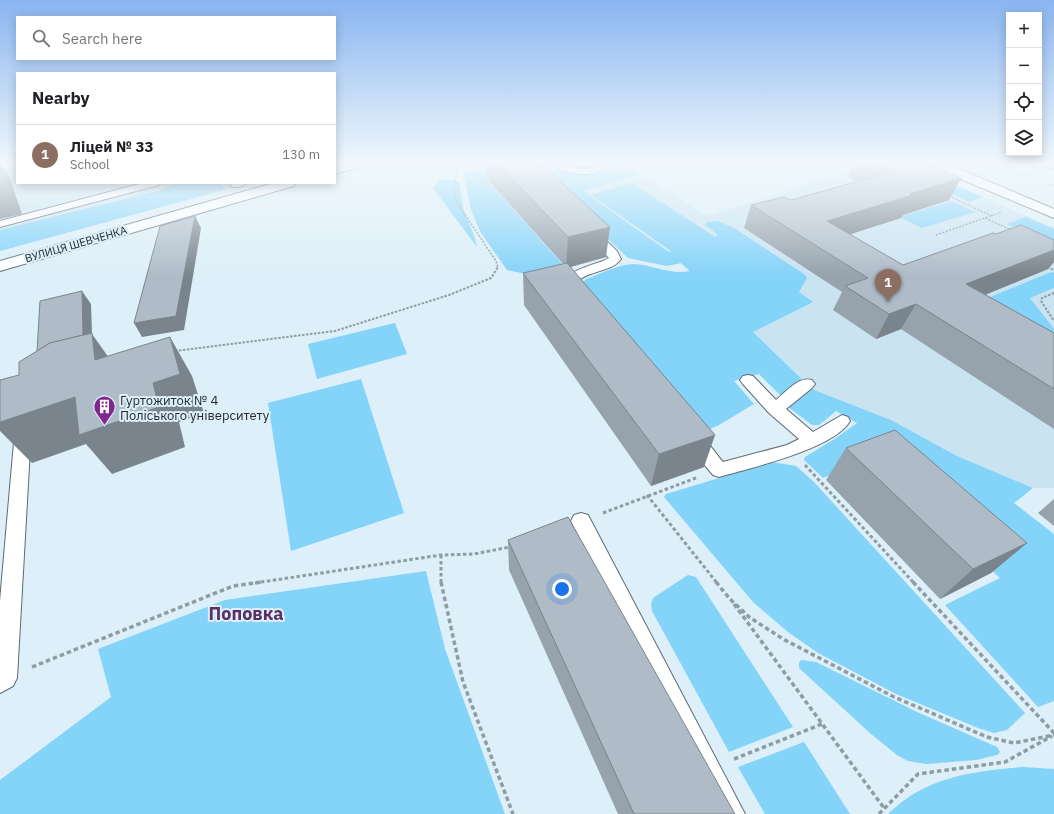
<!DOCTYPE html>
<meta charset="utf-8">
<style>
body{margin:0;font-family:"IBM Plex Sans",sans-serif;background:#f2f2f2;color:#202124}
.controls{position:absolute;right:12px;top:12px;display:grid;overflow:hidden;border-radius:0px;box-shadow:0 2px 10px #0003}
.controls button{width:36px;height:36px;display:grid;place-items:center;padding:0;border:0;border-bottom:1px solid #e0e0e0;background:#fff;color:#202124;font:20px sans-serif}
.you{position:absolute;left:562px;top:589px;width:14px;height:14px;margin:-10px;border:3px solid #fff;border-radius:50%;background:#1a73e8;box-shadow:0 0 0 6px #1a73e833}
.badge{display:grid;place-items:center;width:26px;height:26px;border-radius:50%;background:#7c3aed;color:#fff;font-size:13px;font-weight:700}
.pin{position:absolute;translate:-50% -33px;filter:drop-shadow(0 1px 2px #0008)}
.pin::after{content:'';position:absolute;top:21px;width:14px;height:12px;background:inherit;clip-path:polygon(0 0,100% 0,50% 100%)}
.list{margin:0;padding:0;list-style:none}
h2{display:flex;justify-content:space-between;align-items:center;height:52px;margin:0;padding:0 16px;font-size:17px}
h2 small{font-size:13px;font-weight:400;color:#757577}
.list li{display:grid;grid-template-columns:26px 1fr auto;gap:12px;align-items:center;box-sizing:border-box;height:60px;padding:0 16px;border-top:1px solid #e0e0e0}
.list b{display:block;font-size:15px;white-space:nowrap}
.list p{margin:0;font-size:13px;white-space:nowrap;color:#757577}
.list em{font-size:13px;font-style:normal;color:#757577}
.icon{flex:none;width:22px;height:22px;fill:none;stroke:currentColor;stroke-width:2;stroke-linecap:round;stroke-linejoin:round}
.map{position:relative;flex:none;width:1054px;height:814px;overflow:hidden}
.search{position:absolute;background:#fff;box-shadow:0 2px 10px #0003;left:16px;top:16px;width:320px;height:44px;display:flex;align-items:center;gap:10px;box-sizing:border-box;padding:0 14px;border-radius:0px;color:#757577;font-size:15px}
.panel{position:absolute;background:#fff;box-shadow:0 2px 10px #0003;left:16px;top:72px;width:320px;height:112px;border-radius:0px}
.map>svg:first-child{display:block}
</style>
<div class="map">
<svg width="1054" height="814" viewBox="0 0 1054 814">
<rect width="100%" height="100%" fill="#ddeff8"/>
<g fill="#cae3f1">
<path d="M0 162H17V183H249L0 251Z"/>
<path d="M887 162 906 163 1054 228V488H1033L957 456 891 420 814 390 665 248 583 191 641 174 703 214 709 216 844 172Z"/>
</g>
<g fill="#84d3f9">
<path d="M557 162H596L598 164 585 170Z"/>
<path d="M620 164 641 174 583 191 669 252 671 251 591 195 632 183 715 237 718 235 705 225 707 222 718 221 734 228 804 274 807 278 799 292 813 302 753 332 804 381 781 396 759 374 734 381 754 404 719 425 703 432 582 283 586 279C601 274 618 264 634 264 653 265 671 275 690 271L681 263 667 266 628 258 559 193 541 170C556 167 566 174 581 174 594 174 608 168 620 164Z"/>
<path d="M479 170 487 171V180L566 268 526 274 507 270 481 233 471 210 464 176 465 173Z"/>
<path d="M448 179 455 180 459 183 464 211 474 235 477 247 433 188 440 180Z"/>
<path d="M175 183H221L224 190 0 251V230L161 190Z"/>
<path d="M960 187 983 197 969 202 946 191Z"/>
<path d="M951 201 975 212 922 228 899 217Z"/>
<path d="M1026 217 1054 229V242L1037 238 1007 224Z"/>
<path d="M1051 272 1054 273V288L1030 298 1054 329V368L927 323Z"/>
<path d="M395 323 407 354 317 379 308 344Z"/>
<path d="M361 379 404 513 291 551 268 403Z"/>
<path d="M810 386 814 390 891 420 957 456 1033 488 1014 503 1054 534V701L1038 707 945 605 1000 578 872 458 823 478 804 460 805 457 836 438 857 423 836 411 819 425H812L788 407Z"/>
<path d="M772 462 796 466 814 482 1025 713 1007 730 994 733 978 728 896 694 818 653 788 632 753 602 664 497 666 494Z"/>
<path d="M426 571 445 649 505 814H0V780L111 697 98 649 225 600Z"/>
<path d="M688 575 696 577 793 727 729 752 652 611 651 604 653 598Z"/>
<path d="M801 660 816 662 917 712 997 747 1000 752 997 755 976 760 926 764 908 761 897 755 871 734 799 668V663Z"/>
<path d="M804 742 850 814H765L738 767Z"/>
<path d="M1023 767 1054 769V814H888C925 777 972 771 1023 767Z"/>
</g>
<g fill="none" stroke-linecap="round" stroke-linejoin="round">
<defs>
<g id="service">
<path d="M17 162V167L0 171V165Z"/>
<path d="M544 162C548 162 553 161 557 162 572 164 586 176 599 162H609C596 179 577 175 559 169 554 167 548 166 544 162Z"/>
<path d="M1038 162 1054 163V169L1040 164Z"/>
<path d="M143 183H160L159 185 0 227V221Z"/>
<path d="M230 183H247L240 187H232Z"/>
<path d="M592 230 596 231 617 251 621 259C612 272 590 270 578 281V291L580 294 579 297H569C551 270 594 267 609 258L586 233Z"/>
<path d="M748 375 753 376 776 400C786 392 799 376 812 380L815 384 812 388 786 409 813 432 842 415 848 417 850 421C834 449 750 468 719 477L713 475 688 445 686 440 688 435C703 431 714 452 723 462L787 445 799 439 769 413 743 384 740 380 743 376Z"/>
<path d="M23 425 29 427 31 431 17 678 13 686 0 693V601L15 431 17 427Z"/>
<path d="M581 513 588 515 745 814H718L571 521 574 515Z"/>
</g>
<g id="tertiary">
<path d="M349 162H369L368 165 335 174V166Z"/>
<path d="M274 183H296L294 186 0 271V261Z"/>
</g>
<path id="trunk" d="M926 162H943L1054 209V218L927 165Z"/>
</defs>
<use href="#service" stroke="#5b6b73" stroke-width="2"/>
<use href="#tertiary" stroke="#5b6b73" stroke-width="2"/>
<use href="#trunk" stroke="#5b6b73" stroke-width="2"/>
<g stroke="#8f9da3" stroke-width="1.5" stroke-dasharray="2 1.5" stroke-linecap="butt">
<path d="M458 162 454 188 456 201 496 261 498 268"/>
<path d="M993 162 1028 176"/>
<path d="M1048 184 1054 186"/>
<path d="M949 196 992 216"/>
<path d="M985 218 1011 230"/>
<path d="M936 235 1002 212"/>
<path d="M1047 267 1049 268"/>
</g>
<g stroke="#8f9da3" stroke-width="2" stroke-dasharray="2.5 1.5" stroke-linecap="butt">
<path d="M1047 267 1054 270"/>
<path d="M1054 293 1042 298 1041 301 1054 321"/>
<path d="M175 351 335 331 449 295 491 278 498 267"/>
</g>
<g stroke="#8f9da3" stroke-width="3" stroke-dasharray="3.5 2.5" stroke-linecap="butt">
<path d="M805 465 914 583"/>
<path d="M647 495 717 583"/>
<path d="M603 513 696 478"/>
<path d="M441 555V583"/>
<path d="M255 583 441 555 474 554 510 547"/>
</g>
<g stroke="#8f9da3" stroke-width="3.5" stroke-dasharray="4.5 3" stroke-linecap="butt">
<path d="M441 582 463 682 513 814"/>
<path d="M716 582 730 599 749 617 783 639 892 696 987 737 1014 743 1054 735"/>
<path d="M913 582 1054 733"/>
<path d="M734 604 884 808"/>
<path d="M32 667 233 586 262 582"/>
<path d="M734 759 822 724"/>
<path d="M879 814 918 774 1005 762 1052 736"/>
</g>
<use href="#service" fill="#fff" fill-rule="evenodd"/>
<use href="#tertiary" fill="#fff" fill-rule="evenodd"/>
<use href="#trunk" fill="#fff" fill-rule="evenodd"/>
</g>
<g fill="#96a2ac">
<path d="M486 162H539L606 257 571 267 704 467 651 486 524 305 523 273 563 264 487 179Z"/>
<path d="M854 162H923L961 178 949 200 903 215 901 218 849 234 903 265 996 234 1054 240V262L1048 269 985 295 1054 333V429L901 329 876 339 833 310 842 292 744 228 751 205 791 200 856 182 848 177Z"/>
<path d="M1000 162H1012L1010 166Z"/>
<path d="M846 448 1027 543 991 573 940 599 826 480Z"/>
<path d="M1054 499V526L1038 513Z"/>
<path d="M508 540 735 814H618L509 570Z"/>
</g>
<g fill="#7a848c">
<path d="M0 162 9 176 22 214 0 219Z"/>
<path d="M961 178 949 200 903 215 901 218 817 245 827 221 910 194Z"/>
<path d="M195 216 201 228 184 330 142 337 134 323Z"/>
<path d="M610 227 606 257 566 268 568 237Z"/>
<path d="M1054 250V262L1048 269 950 309 966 284Z"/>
<path d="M82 291 91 304 92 334 119 372 59 358Z"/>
<path d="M916 304 901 329 876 339 889 314Z"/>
<path d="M170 337 192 376 204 413 179 422 185 447 112 474 86 444 32 463 0 431V422L75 397 153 383Z"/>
<path d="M715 435 704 467 651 486 659 454Z"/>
<path d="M1027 543 991 573 940 599 973 569Z"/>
</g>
<g fill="#afbcc8" stroke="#7a848c">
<path d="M496 162H539L610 227 568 237Z"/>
<path d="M870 162H923L961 178 910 194 913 195 827 221 903 265 993 233 996 234 1021 225 1054 240V250L966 284 1054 333V389L916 304 889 314 845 286 868 278 751 205 784 197 791 200 891 172Z"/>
<path d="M0 177 2 184 0 185Z"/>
<path d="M195 216 176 316 134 323 160 226Z"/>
<path d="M567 263 715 435 659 454 523 273Z"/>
<path d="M82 291 83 335 50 343 37 351 40 301Z"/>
<path d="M92 333 95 360 170 337 180 374 153 383 159 407 79 435 75 397 0 422V380L19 375V362L50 343Z"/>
<path d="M895 430 1027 543 973 569 846 448Z"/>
<path d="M568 517 735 814H634L508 540Z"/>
</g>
<linearGradient id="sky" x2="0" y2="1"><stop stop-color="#89b5f0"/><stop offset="0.59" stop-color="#f0f8fc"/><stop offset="1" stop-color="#f0f8fc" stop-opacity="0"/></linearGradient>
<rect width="1054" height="276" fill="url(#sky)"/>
<defs>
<symbol id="building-pin" viewBox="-11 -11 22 30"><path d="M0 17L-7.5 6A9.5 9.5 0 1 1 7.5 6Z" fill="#812590" stroke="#ddeff8"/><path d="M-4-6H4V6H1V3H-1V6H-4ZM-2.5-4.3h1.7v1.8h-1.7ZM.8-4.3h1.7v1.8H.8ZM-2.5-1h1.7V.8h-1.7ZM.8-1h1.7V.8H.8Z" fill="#fff"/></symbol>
</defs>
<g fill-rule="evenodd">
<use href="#building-pin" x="92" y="394" width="25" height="34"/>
</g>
<g text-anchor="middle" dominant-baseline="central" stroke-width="4" stroke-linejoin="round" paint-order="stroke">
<g font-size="11" fill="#22292c" stroke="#ddeff8">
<text transform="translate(76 244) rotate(-16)">ВУЛИЦЯ ШЕВЧЕНКА</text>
</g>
<g font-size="13" fill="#22292c" stroke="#ddeff8" text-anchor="start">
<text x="120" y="400">Гуртожиток № 4<tspan x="120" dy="15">Поліського університету</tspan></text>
</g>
<g font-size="18" font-weight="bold" fill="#5b2f63" stroke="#ddeff8">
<text x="246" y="613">Поповка</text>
</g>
</g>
</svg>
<div class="controls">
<button>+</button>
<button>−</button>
<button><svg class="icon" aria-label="locate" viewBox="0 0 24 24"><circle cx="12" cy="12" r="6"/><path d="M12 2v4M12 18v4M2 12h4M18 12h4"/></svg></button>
<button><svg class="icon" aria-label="layers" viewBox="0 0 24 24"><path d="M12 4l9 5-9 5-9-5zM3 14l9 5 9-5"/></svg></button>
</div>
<div class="you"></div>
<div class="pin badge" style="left:888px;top:302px;background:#8d6e63">1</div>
<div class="search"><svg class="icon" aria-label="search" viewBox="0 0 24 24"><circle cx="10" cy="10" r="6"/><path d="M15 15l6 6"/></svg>Search here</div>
<section class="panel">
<h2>Nearby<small></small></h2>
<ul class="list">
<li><span class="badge" style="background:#8d6e63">1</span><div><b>Ліцей № 33</b><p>School</p></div><em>130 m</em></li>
</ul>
</section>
</div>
